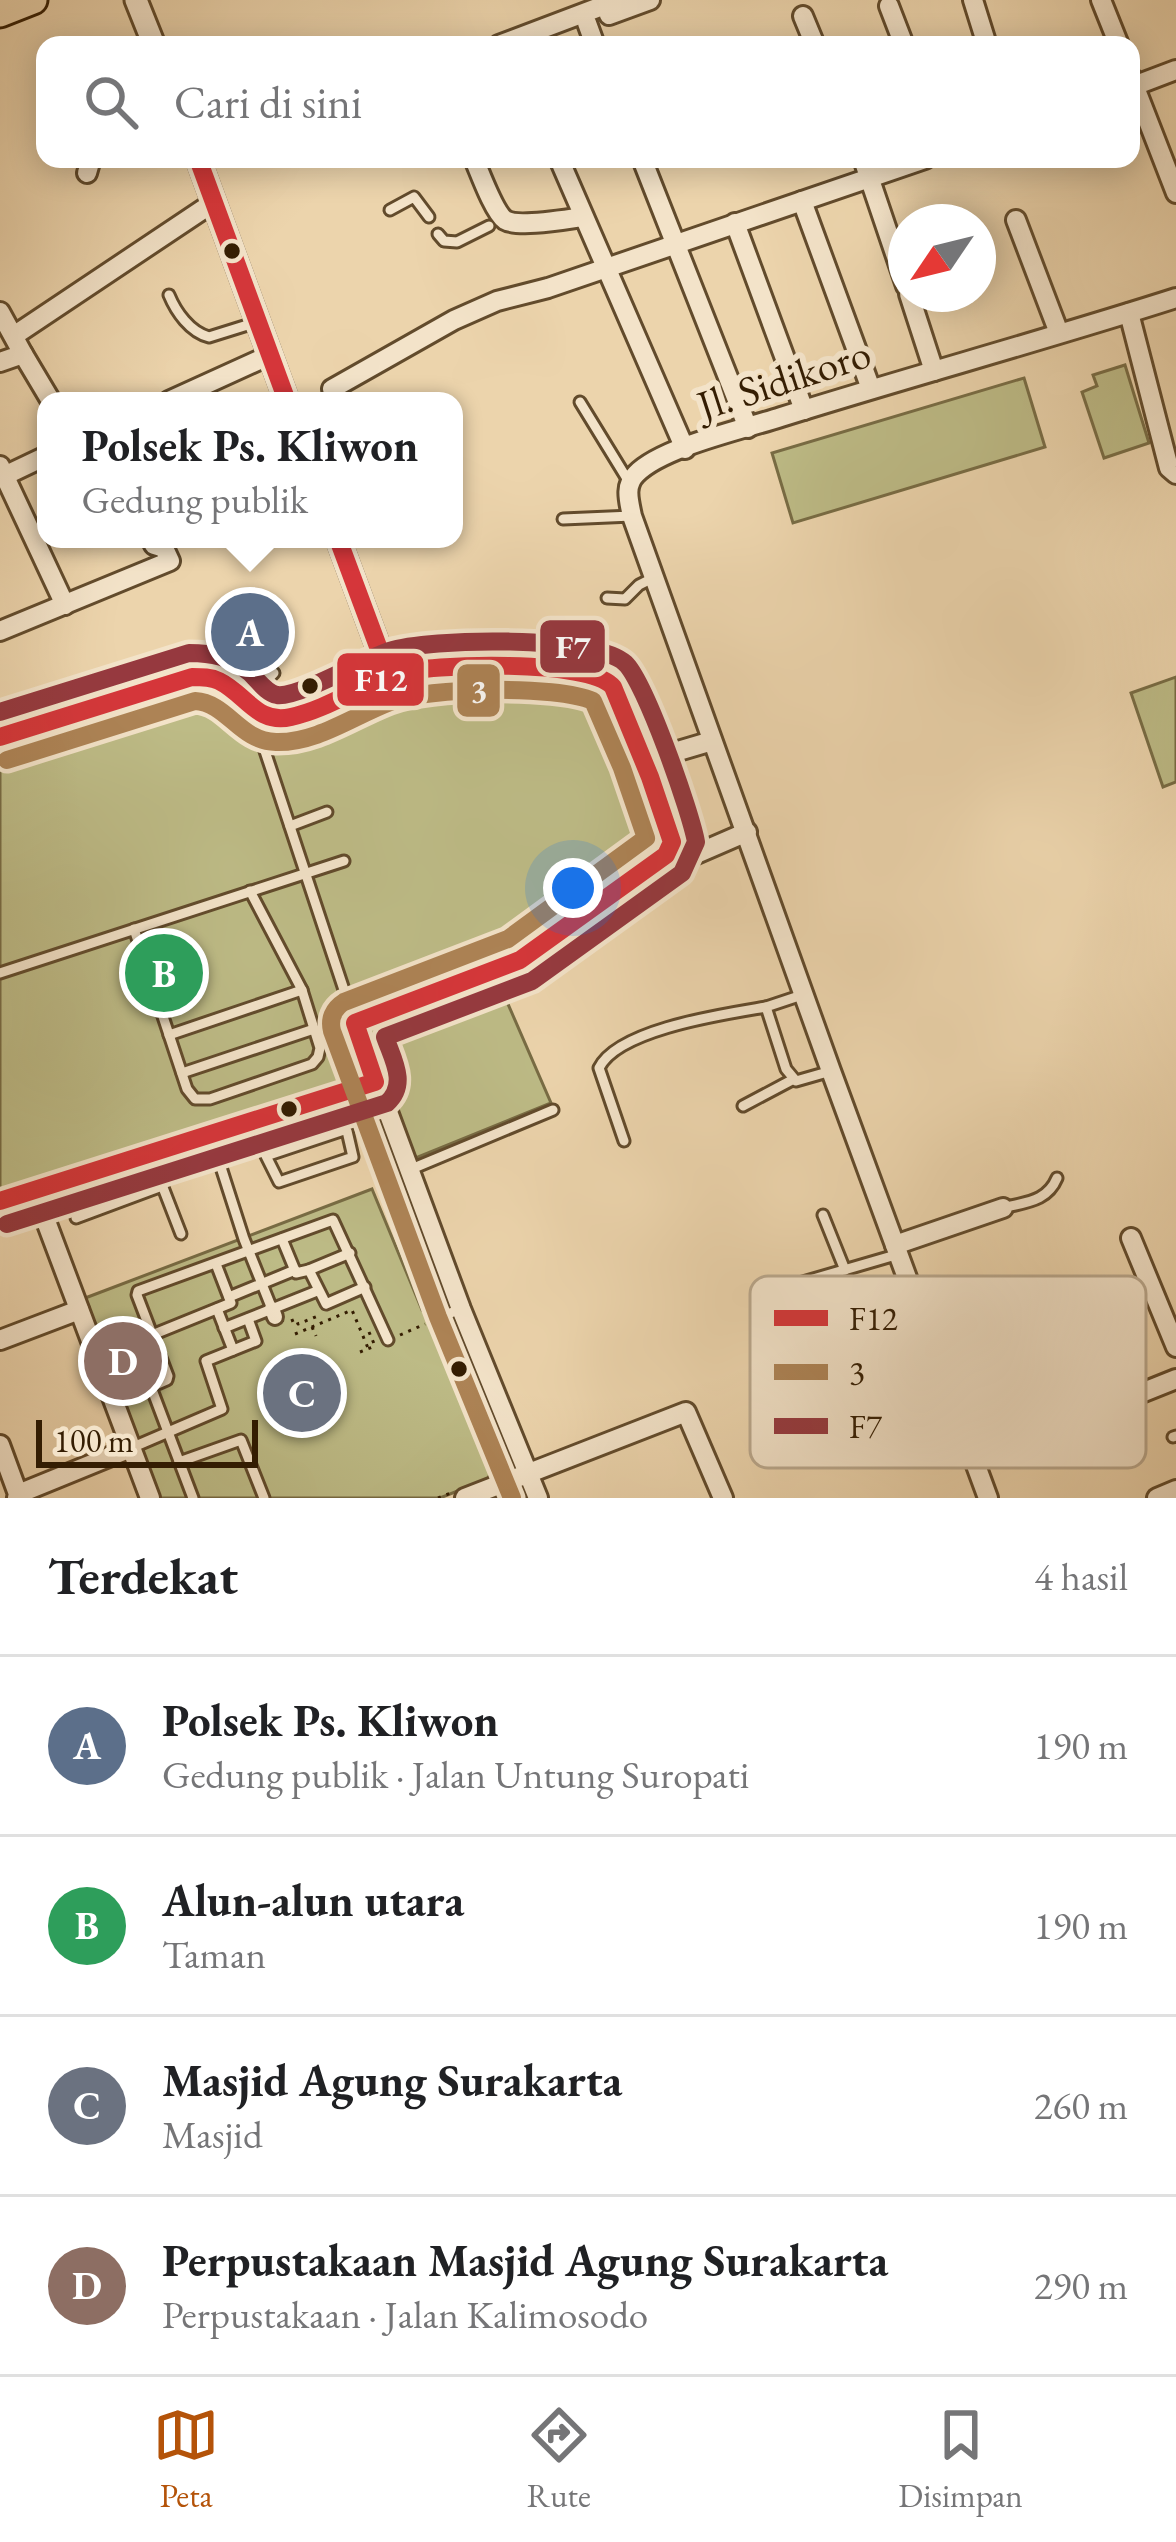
<!DOCTYPE html>
<html lang="id">
<meta charset="utf-8">
<style>
body{margin:0;font-family:"EB Garamond",serif;background:#f2f2f2;color:#202124}
.compass{position:absolute;left:888px;top:204px;width:108px;height:108px;border-radius:50%;background:#fff;box-shadow:0 6px 30px #0003;rotate:235deg}
.scale{position:absolute;left:36px;bottom:30px;width:222px;box-sizing:border-box;padding-left:12px;border:6px solid #341d02;border-top:0;font-size:33px;line-height:42px;white-space:nowrap;color:#341d02;-webkit-text-stroke:9px #f3e3c9;paint-order:stroke}
.you{position:absolute;left:573px;top:888px;width:42px;height:42px;margin:-30px;border:9px solid #fff;border-radius:50%;background:#1a73e8;box-shadow:0 0 0 18px #1a73e833}
.badge{display:grid;place-items:center;width:78px;height:78px;border-radius:50%;background:#b45309;color:#fff;font-size:39px;font-weight:700}
.pin{position:absolute;translate:-50% -50%;border:6px solid #fff;box-shadow:0 3px 12px #0006}
.popup{position:absolute;left:37px;top:392px;width:426px;height:156px;box-sizing:border-box;display:grid;place-content:center;border-radius:24px;background:#fff;filter:drop-shadow(0 3px 9px #0005);font-size:39px;white-space:nowrap;color:#757577}
.popup b{font-size:45px;color:#202124}
.popup::after{content:'';position:absolute;left:50%;top:100%;margin-left:-24px;border:24px solid transparent;border-top-color:#fff}
.list{margin:0;padding:0;list-style:none}
h2{display:flex;justify-content:space-between;align-items:center;height:156px;margin:0;padding:0 48px;font-size:51px}
h2 small{font-size:39px;font-weight:400;color:#757577}
.list li{display:grid;grid-template-columns:78px 1fr auto;gap:36px;align-items:center;box-sizing:border-box;height:180px;padding:0 48px;border-top:3px solid #e0e0e0}
.list b{display:block;font-size:45px;white-space:nowrap}
.list p{margin:0;font-size:39px;white-space:nowrap;color:#757577}
.list em{font-size:39px;font-style:normal;color:#757577}
.icon{flex:none;width:66px;height:66px;fill:none;stroke:currentColor;stroke-width:2;stroke-linecap:round;stroke-linejoin:round}
.map{position:relative;flex:none;width:1176px;height:1498px;overflow:hidden}
.search{position:absolute;background:#fff;box-shadow:0 6px 30px #0003;left:36px;right:36px;top:36px;height:132px;display:flex;align-items:center;gap:30px;box-sizing:border-box;padding:0 42px;border-radius:24px;color:#757577;font-size:45px}
.sheet{height:876px;background:#fff}
nav{display:flex;justify-content:space-around;align-items:center;box-sizing:border-box;height:168px;border-top:3px solid #e0e0e0;background:#fff;font-size:33px;color:#757577}
nav a{display:grid;justify-items:center;gap:6px}
nav .on{color:#b45309}
.map>svg:first-child{display:block}
</style>
<div class="map">
<svg width="1176" height="1498" viewBox="0 0 1176 1498">
<rect width="100%" height="100%" fill="#ecd4ac"/>
<filter id="stains"><feTurbulence type="fractalNoise" baseFrequency=".00167" numOctaves="4"/><feColorMatrix values="0 0 0 0 .2 0 0 0 0 .09 0 0 0 0 .02 0 0 0 .5 -.17"/></filter>
<radialGradient id="worn" r=".72"><stop offset=".6" stop-color="#630" stop-opacity="0"/><stop offset="1" stop-color="#630" stop-opacity=".3"/></radialGradient>
<g fill="#bdbb86" stroke="#786c44" stroke-width="3">
<path d="M1125 365 1149 443 1104 458 1082 392 1097 386 1093 375Z"/>
<path d="M1024 378 1045 447 793 523 772 453Z"/>
<path d="M620 662 670 850 622 893 498 981 551 1103 396 1166 361 1068 355 1079 0 1191V752L206 682 231 694 235 705 398 667Z"/>
<path d="M1176 677V782L1163 787 1131 693Z"/>
<path d="M372 1189 422 1310 433 1307 495 1459 488 1479 440 1498H152L80 1300Z"/>
</g>
<g fill="none" stroke-linecap="round" stroke-linejoin="round">
<defs>
<g id="service">
<path d="M390 210 414 197 429 217"/>
<path d="M438 234 444 241 457 242 489 226"/>
<path d="M169 295C176 312 190 332 209 337L257 322"/>
<path d="M580 402 629 482"/>
<path d="M563 519 632 516"/>
<path d="M607 598 625 599 639 585 655 577"/>
<path d="M246 701 274 673"/>
<path d="M258 714 261 739 355 1023"/>
<path d="M290 826 327 812"/>
<path d="M134 929 187 1089 195 1099H210L312 1064 318 1057 320 1048 302 990 250 891"/>
<path d="M0 973 344 861"/>
<path d="M374 994 381 1013"/>
<path d="M802 995 766 1007 786 1069 796 1081 831 1071"/>
<path d="M169 1035 302 990"/>
<path d="M182 1073 314 1029"/>
<path d="M743 1106 792 1080"/>
<path d="M255 1121 266 1156 279 1182 353 1157 347 1131 344 1130 266 1156"/>
<path d="M210 1133 244 1239 272 1309"/>
<path d="M624 1141 599 1068C618 1029 725 1014 766 1007"/>
<path d="M150 1154 181 1234"/>
<path d="M409 1170 553 1110"/>
<path d="M1003 1208C1025 1202 1047 1202 1057 1178"/>
<path d="M823 1215 845 1270"/>
<path d="M76 1218 162 1186"/>
<path d="M282 1239 296 1273 309 1270"/>
<path d="M350 1253 309 1270 326 1304 365 1287"/>
<path d="M789 1286 899 1254"/>
<path d="M229 1297 295 1270"/>
<path d="M217 1309 233 1350"/>
<path d="M437 1318 461 1309"/>
<path d="M224 1328 317 1291"/>
<path d="M152 1335 231 1303 216 1264"/>
<path d="M139 1353 151 1387"/>
<path d="M1173 1437 1176 1436"/>
<path d="M923 1446C918 1429 897 1392 912 1377 918 1370 932 1368 941 1366"/>
<path d="M131 1448 222 1409 206 1361 256 1341 248 1319"/>
<path d="M179 1462 241 1440 264 1498"/>
<path d="M193 1498 151 1387 167 1380 168 1376 137 1295 138 1291 333 1220 388 1340"/>
</g>
<path id="pedestrian" d="M272 1309 275 1317"/>
<g id="minor">
<path d="M973 0 987 45"/>
<path d="M1101 0 1119 45"/>
<path d="M889 6 904 45"/>
<path d="M609 15 650 0"/>
<path d="M803 16 815 45"/>
<path d="M587 23 595 45"/>
<path d="M499 45 618 0"/>
<path d="M1131 77 1176 193"/>
<path d="M1131 87 1176 70"/>
<path d="M474 159C480 173 494 212 505 220 518 228 567 219 583 217"/>
<path d="M559 159 685 449"/>
<path d="M642 159 748 428"/>
<path d="M863 159 906 286"/>
<path d="M87 173 91 159"/>
<path d="M802 201 871 389"/>
<path d="M1016 220 1059 333"/>
<path d="M735 223 804 410"/>
<path d="M909 294 934 371"/>
<path d="M0 312 23 354 0 362"/>
<path d="M1129 313 1169 468 1176 474"/>
<path d="M15 335 214 202"/>
<path d="M23 354 51 401"/>
<path d="M332 389 454 320 497 301 548 288 925 159"/>
<path d="M169 401 270 355"/>
<path d="M0 466 65 605"/>
<path d="M0 478 46 456"/>
<path d="M0 631 170 561 164 548 154 545 151 539"/>
<path d="M0 737 192 677C240 673 244 719 278 718 311 718 358 686 390 676 440 659 530 668 583 672L601 676 613 686 644 759 672 840 670 850 520 960 355 1023 461 1309 538 1498"/>
<path d="M668 754 712 741"/>
<path d="M604 929 687 858 747 832"/>
<path d="M35 1192 150 1498"/>
<path d="M0 1201 375 1082"/>
<path d="M1131 1238 1176 1347"/>
<path d="M895 1245 1003 1208"/>
<path d="M0 1340 79 1310"/>
<path d="M0 1445 18 1494 17 1498"/>
<path d="M974 1460 1176 1379"/>
<path d="M18 1494 131 1448"/>
<path d="M465 1498 686 1412 723 1498"/>
<path d="M988 1498 831 1071 632 516C629 501 624 486 636 474 662 447 744 429 781 417 912 376 1045 340 1176 298"/>
<path d="M1157 1498 1176 1490"/>
</g>
<g id="tertiary">
<path d="M136 0 154 45"/>
<path d="M198 159 287 401"/>
<path d="M338 539 389 676"/>
</g>
<path id="primary" d="M0 13 33 0"/>
</defs>
<use href="#service" stroke="#624b2c" stroke-width="15"/>
<use href="#pedestrian" stroke="#624b2c" stroke-width="20"/>
<use href="#minor" stroke="#624b2c" stroke-width="24"/>
<use href="#tertiary" stroke="#624b2c" stroke-width="27"/>
<use href="#primary" stroke="#341d02" stroke-width="33"/>
<g stroke="#341d02" stroke-width="3" stroke-dasharray="3 6" stroke-linecap="butt">
<path d="M360 1102 369 1113 409 1220"/>
<path d="M291 1321 296 1319 298 1324 318 1316"/>
<path d="M312 1327 316 1336"/>
<path d="M369 1332 375 1346"/>
<path d="M295 1334 352 1310 368 1348"/>
<path d="M400 1335 425 1324"/>
<path d="M360 1352 375 1346"/>
<path d="M438 1498 451 1493"/>
</g>
<use href="#service" stroke="#f3e3c9" stroke-width="9"/>
<use href="#pedestrian" stroke="#f3e3c9" stroke-width="14"/>
<use href="#minor" stroke="#f3e3c9" stroke-width="18"/>
<use href="#tertiary" stroke="#f3e3c9" stroke-width="21"/>
<use href="#primary" stroke="#ecd4ac" stroke-width="27"/>
<defs>
<g id="bus-1">
<path d="M198 159 287 401"/>
<path d="M338 539 389 676"/>
<path d="M0 737 192 677C202 677 211 677 219 681 246 694 257 725 291 717 328 709 359 686 395 674 430 663 591 659 613 687L650 777 672 842 666 855 520 960 355 1023 375 1082 0 1201"/>
</g>
<path id="bus-2" d="M7 760 195 701C228 703 239 741 276 742 317 743 353 716 390 702 428 687 557 685 593 701L622 768 646 838 508 939 344 1002C333 1009 329 1019 332 1031L438 1317 512 1498"/>
<path id="bus-3" d="M0 712 189 653C212 653 231 657 249 672 257 679 266 693 277 695 298 698 364 659 389 651 429 638 594 635 625 663 645 681 691 813 696 842L682 873 532 981 385 1037C393 1060 408 1084 387 1103L7 1224"/>
</defs>
<use href="#bus-1" stroke="#f3e3c9" stroke-width="27"/>
<use href="#bus-2" stroke="#f3e3c9" stroke-width="27"/>
<use href="#bus-3" stroke="#f3e3c9" stroke-width="27"/>
<use href="#bus-1" stroke="#d5363a" stroke-width="18"/>
<use href="#bus-2" stroke="#ad8355" stroke-width="18"/>
<use href="#bus-3" stroke="#96393f" stroke-width="18"/>
</g>
<g fill="#341d02" stroke="#f3e3c9" stroke-width="4.5">
<circle cx="232" cy="251" r="10"/>
<circle cx="310" cy="686" r="10"/>
<circle cx="289" cy="1109" r="10"/>
<circle cx="459" cy="1369" r="10"/>
</g>
<g text-anchor="middle" dominant-baseline="central" stroke-width="12" stroke-linejoin="round" paint-order="stroke">
<g font-size="42" fill="#341d02" stroke="#f3e3c9">
<text transform="translate(784 379) rotate(-18)">Jl. Sidikoro</text>
</g>
</g>
<rect x="750" y="1276" width="396" height="192" rx="18" fill="#f3e3c9" stroke="#baa88d" stroke-width="3"/>
<rect x="774" y="1310" width="54" height="16" fill="#d5363a"/>
<rect x="774" y="1364" width="54" height="16" fill="#ad8355"/>
<rect x="774" y="1418" width="54" height="16" fill="#96393f"/>
<g font-size="33" fill="#341d02">
<text x="849" y="1330">F12</text>
<text x="849" y="1384">3</text>
<text x="849" y="1438">F7</text>
</g>
<g stroke="#f3e3c9" stroke-width="4.5">
<rect x="538" y="618" width="69" height="57" rx="12" fill="#96393f"/>
<rect x="335" y="651" width="91" height="57" rx="12" fill="#d5363a"/>
<rect x="455" y="662" width="47" height="57" rx="12" fill="#ad8355"/>
</g>
<g font-size="33" text-anchor="middle" font-weight="bold" fill="#fff">
<text x="573" y="658">F7</text>
<text x="381" y="691">F12</text>
<text x="479" y="702">3</text>
</g>
<rect width="100%" height="100%" filter="url(#stains)"/>
<rect width="100%" height="100%" fill="url(#worn)"/>
</svg>
<svg class="compass" viewBox="-18 -18 36 36"><path d="M0-13l5 13h-10z" fill="#e53935"/><path d="M0 13l5-13h-10z" fill="#757577"/></svg>
<div class="scale">100 m</div>
<div class="you"></div>
<div class="pin badge" style="left:250px;top:632px;background:#5c6f8a">A</div>
<div class="popup"><b>Polsek Ps. Kliwon</b>Gedung publik</div>
<div class="pin badge" style="left:164px;top:973px;background:#2e9e5b">B</div>
<div class="pin badge" style="left:302px;top:1393px;background:#6b7280">C</div>
<div class="pin badge" style="left:123px;top:1361px;background:#8d6e63">D</div>
<div class="search"><svg class="icon" aria-label="search" viewBox="0 0 24 24"><circle cx="10" cy="10" r="6"/><path d="M15 15l6 6"/></svg>Cari di sini</div>
</div>
<section class="sheet">
<h2>Terdekat<small>4 hasil</small></h2>
<ul class="list">
<li><span class="badge" style="background:#5c6f8a">A</span><div><b>Polsek Ps. Kliwon</b><p>Gedung publik · Jalan Untung Suropati</p></div><em>190 m</em></li>
<li><span class="badge" style="background:#2e9e5b">B</span><div><b>Alun-alun utara</b><p>Taman</p></div><em>190 m</em></li>
<li><span class="badge" style="background:#6b7280">C</span><div><b>Masjid Agung Surakarta</b><p>Masjid</p></div><em>260 m</em></li>
<li><span class="badge" style="background:#8d6e63">D</span><div><b>Perpustakaan Masjid Agung Surakarta</b><p>Perpustakaan · Jalan Kalimosodo</p></div><em>290 m</em></li>
</ul>
</section>
<nav>
<a class="on"><svg class="icon" aria-label="map" viewBox="0 0 24 24"><path d="M3 6l6-2 6 2 6-2v14l-6 2-6-2-6 2zM9 4v14M15 6v14"/></svg>Peta</a>
<a><svg class="icon" aria-label="directions" viewBox="0 0 24 24"><path d="M12 3l9 9-9 9-9-9zM9 14v-3h6M13 9l2 2-2 2"/></svg>Rute</a>
<a><svg class="icon" aria-label="saved" viewBox="0 0 24 24"><path d="M7 4h10v16l-5-4-5 4z"/></svg>Disimpan</a>
</nav>
